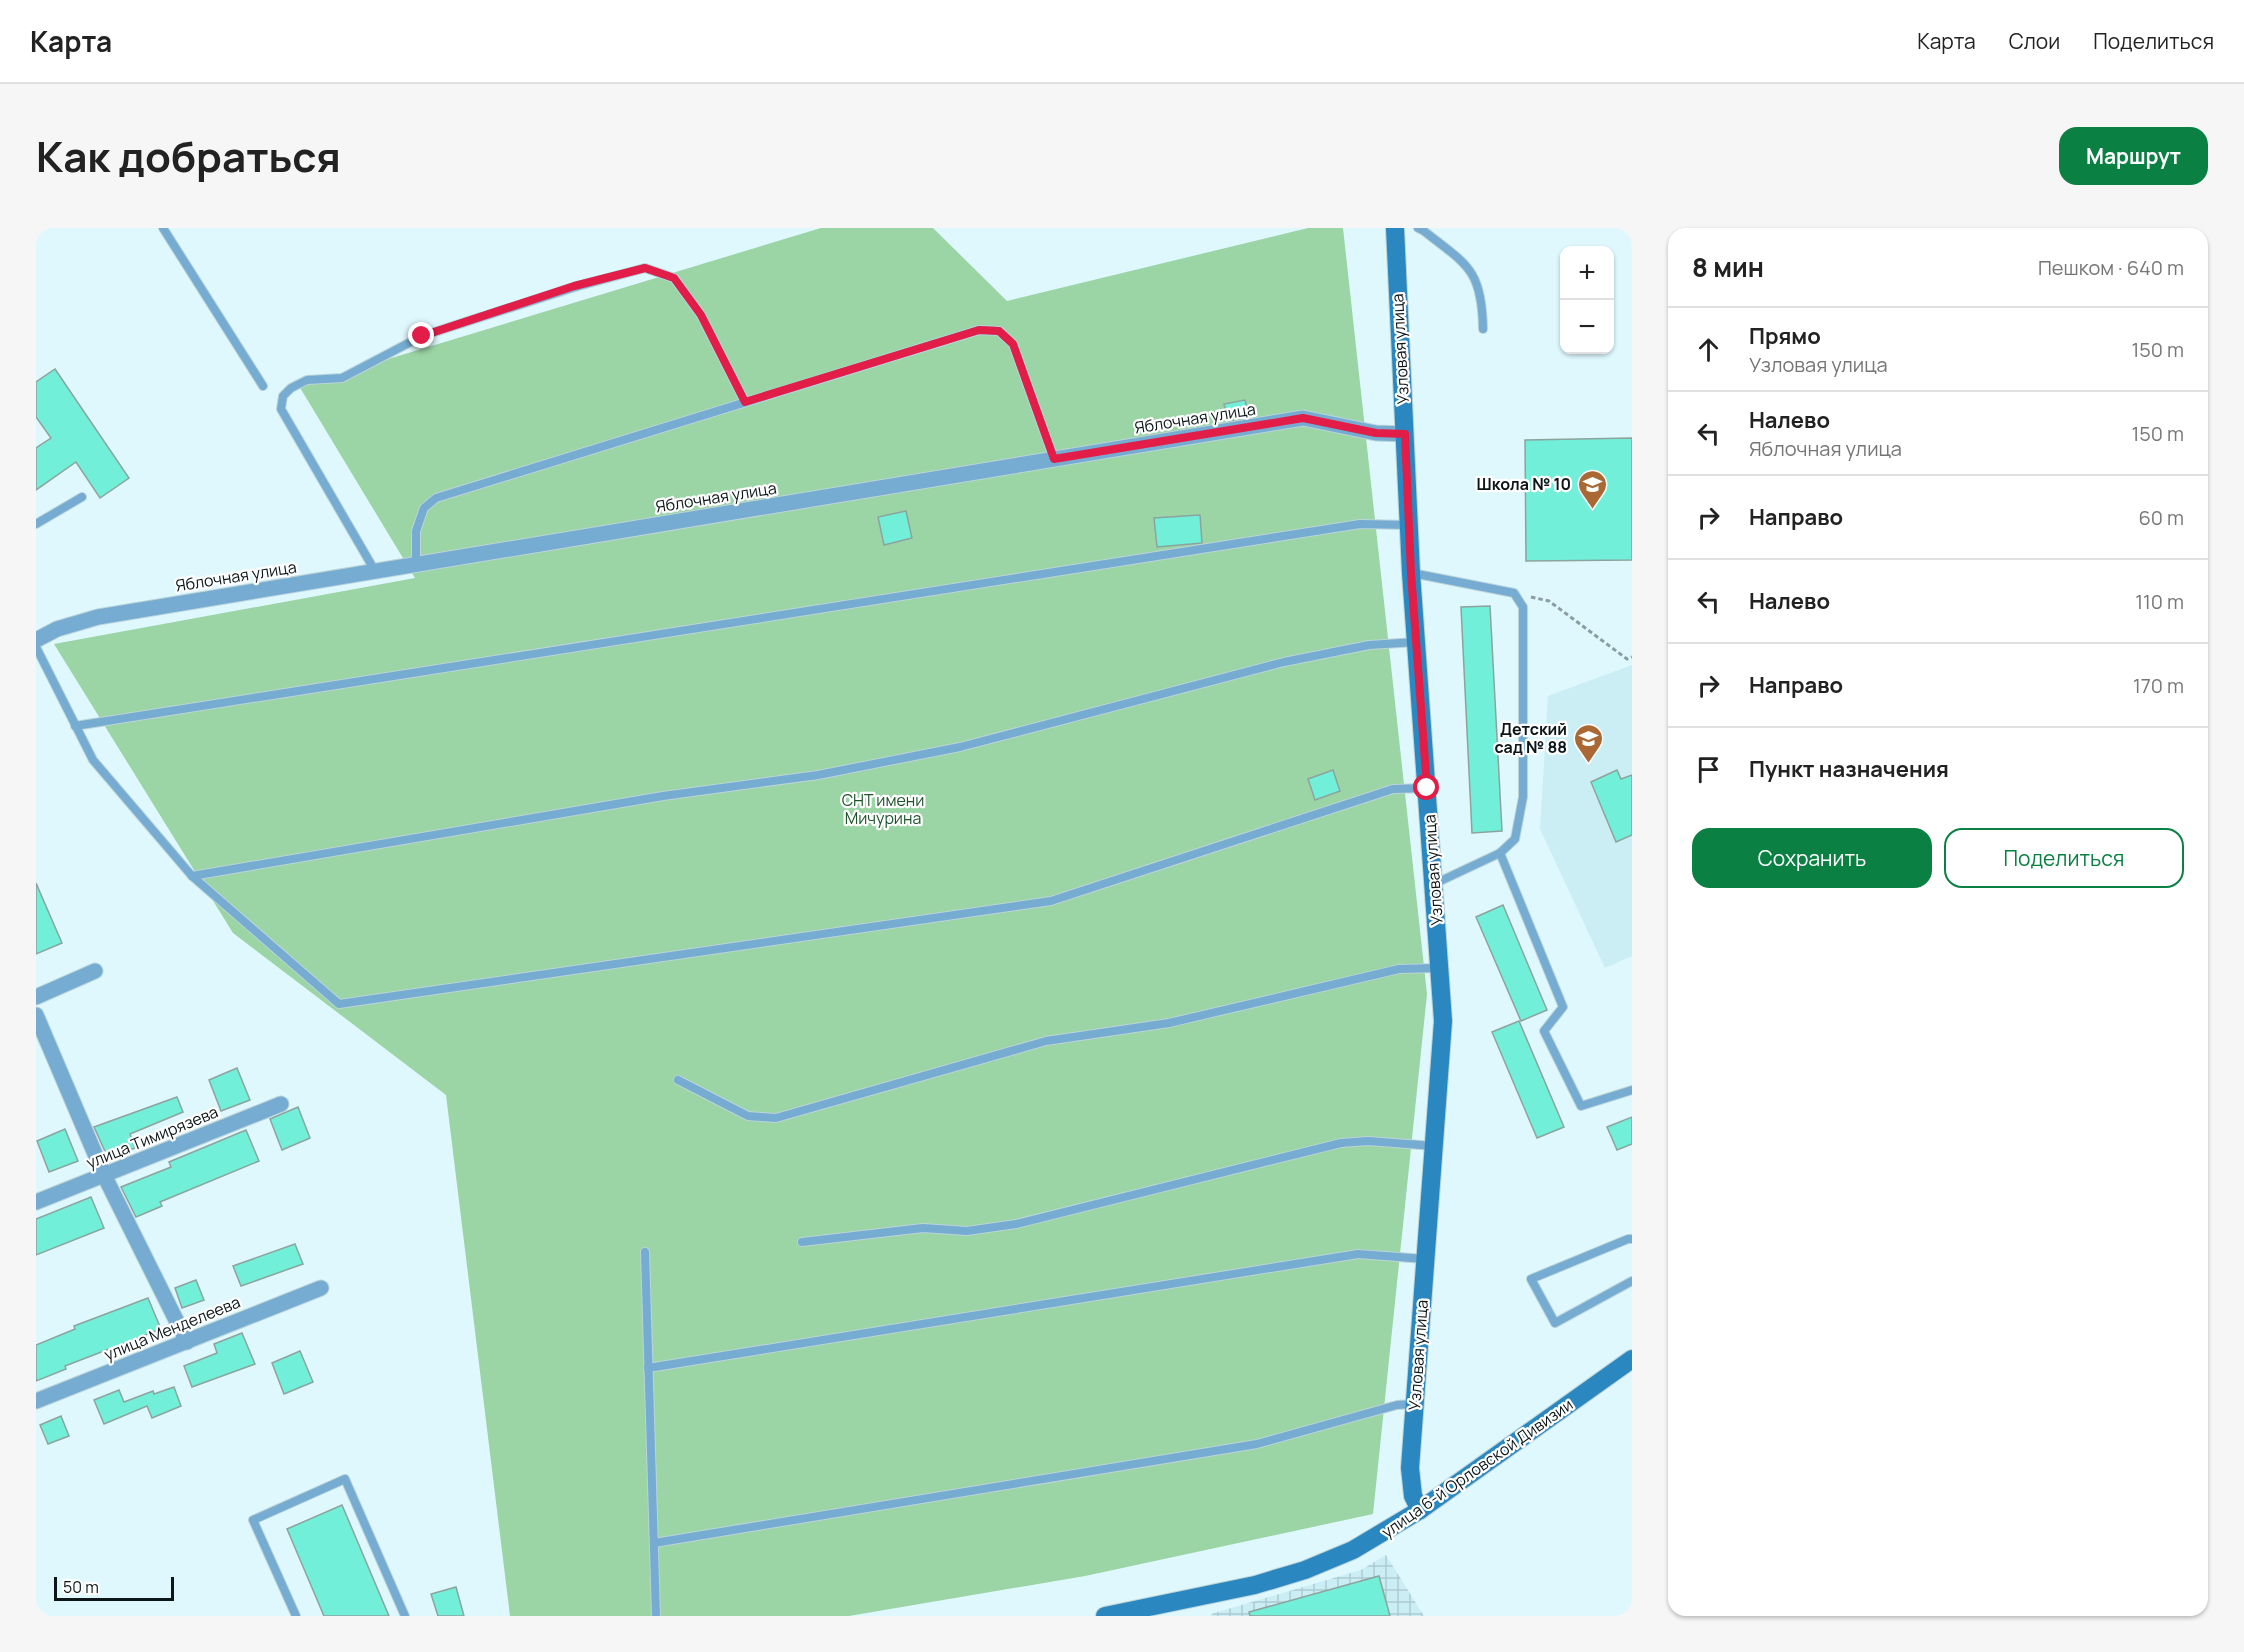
<!DOCTYPE html>
<html lang="ru">
<meta charset="utf-8">
<style>
body{margin:0;font-family:Manrope,sans-serif;background:#f6f6f6;color:#222}
.controls{position:absolute;right:18px;top:18px;display:grid;overflow:hidden;border-radius:12px;box-shadow:0 2px 4px #0004}
.controls button{width:54px;height:54px;display:grid;place-items:center;padding:0;border:0;border-bottom:2px solid #e0e0e0;background:#fff;color:#222;font:30px sans-serif}
.scale{position:absolute;left:18px;bottom:15px;width:120px;box-sizing:border-box;padding-left:6px;border:3px solid #0c1517;border-top:0;font-size:16px;line-height:21px;white-space:nowrap;color:#0c1517;-webkit-text-stroke:4px #fff;paint-order:stroke}
.stop{position:absolute;width:18px;height:18px;margin:-14px;border:4px solid #e11d48;border-radius:50%;background:#fff}
.stop.end{background:#e11d48;border-color:#fff;box-shadow:0 2px 6px #0008}
.list{margin:0;padding:0;list-style:none}
h2{display:flex;justify-content:space-between;align-items:center;height:78px;margin:0;padding:0 24px;font-size:26px}
h2 small{font-size:20px;font-weight:400;color:#767676}
.list li{display:grid;grid-template-columns:39px 1fr auto;gap:18px;align-items:center;box-sizing:border-box;height:84px;padding:0 24px;border-top:2px solid #e0e0e0}
.list b{display:block;font-size:22px;white-space:nowrap}
.list p{margin:0;font-size:20px;white-space:nowrap;color:#767676}
.list em{font-size:20px;font-style:normal;color:#767676}
.actions{display:flex;gap:12px;padding:18px 24px}
.actions a{flex:1;padding:14px 0;border:2px solid #0b8043;border-radius:18px;text-align:center;font-size:21px;color:#0b8043}
.actions .main{background:#0b8043;color:#fff}
.icon{flex:none;width:33px;height:33px;fill:none;stroke:currentColor;stroke-width:2;stroke-linecap:round;stroke-linejoin:round}
.map{position:relative;flex:none;width:1596px;height:1388px;overflow:hidden;border-radius:18px}
header{display:flex;align-items:center;gap:36px;box-sizing:border-box;height:84px;padding:0 30px;background:#fff;border-bottom:2px solid #e0e0e0}
header strong{font-size:28px}
nav{display:flex;gap:33px;margin-inline-start:auto;font-size:21px}
.intro{display:flex;align-items:center;justify-content:space-between;box-sizing:border-box;height:144px;padding:0 36px}
h1{margin:0;font-size:42px}
.button{padding:15px 27px;border-radius:18px;background:#0b8043;color:#fff;font-size:21px;font-weight:700}
main{display:flex;gap:36px;padding:0 36px}
aside{flex:1;background:#fff;border-radius:18px;box-shadow:0 2px 4px #0004}
.map>svg:first-child{display:block}
</style>
<header>
<strong>Карта</strong>
<nav><a>Карта</a><a>Слои</a><a>Поделиться</a></nav>
</header>
<div class="intro"><h1>Как добраться</h1><a class="button">Маршрут</a></div>
<main>
<div class="map">
<svg width="1596" height="1388" viewBox="0 0 1596 1388">
<defs>
<pattern id="industrial-grid" width="8" height="8" patternUnits="userSpaceOnUse" patternTransform="scale(1.5)"><rect width="8" height="8" fill="#cbeef5"/><path d="M0 4h8M4 0v8" fill="none" stroke="#adcbd1"/></pattern>
</defs>
<rect width="100%" height="100%" fill="#def8fd"/>
<path fill="#cbeef5" d="M1596 437V728L1569 740 1504 601 1512 468Z"/>
<path fill="url(#industrial-grid)" d="M1350 1327 1388 1388H1176L1175 1386 1325 1342Z"/>
<path fill="#9bd4a5" d="M785 0H897L971 73 1272 0H1307L1391 766 1337 1286 1049 1348 813 1388H474L410 867 197 705 18 416 379 350 263 158Z"/>
<g fill="#72efd8" stroke="#8ca49e" stroke-width="1.5">
<path d="M19 141 93 250 64 270 40 234 0 262V220L15 210 0 189V154Z"/>
<path d="M1209 172 1213 189 1192 193 1188 176Z"/>
<path d="M1596 210V332L1490 333 1489 212Z"/>
<path d="M870 283 876 310 848 317 842 289Z"/>
<path d="M1164 287 1166 315 1121 319 1118 290Z"/>
<path d="M1454 378 1466 603 1436 605 1425 379Z"/>
<path d="M1297 542 1304 563 1279 572 1272 551Z"/>
<path d="M1581 542 1585 551 1596 547V607L1580 614 1555 554Z"/>
<path d="M0 655 26 715 0 726Z"/>
<path d="M1467 677 1511 782 1485 793 1440 689Z"/>
<path d="M1483 793 1528 899 1501 910 1456 804Z"/>
<path d="M201 840 214 872 185 883 173 852Z"/>
<path d="M141 869 147 884 94 906 99 920 72 930 58 899Z"/>
<path d="M262 879 274 910 246 922 234 891Z"/>
<path d="M1596 889V916L1581 922 1571 899Z"/>
<path d="M29 901 42 933 13 944 1 913Z"/>
<path d="M210 902 223 933 124 974 126 978 100 989 85 959 135 939 133 934Z"/>
<path d="M55 969 68 1000 0 1027V991Z"/>
<path d="M259 1016 267 1036 205 1058 197 1038Z"/>
<path d="M160 1052 168 1072 146 1080 139 1060Z"/>
<path d="M112 1070 125 1101 29 1138 30 1141 0 1153V1117L39 1101 38 1098Z"/>
<path d="M206 1105 219 1136 156 1159 148 1138 181 1125 178 1116Z"/>
<path d="M264 1123 277 1154 248 1166 236 1135Z"/>
<path d="M138 1159 145 1178 116 1190 111 1178 68 1196 58 1172 83 1162 88 1174 117 1163 118 1166Z"/>
<path d="M25 1188 33 1208 12 1216 4 1197Z"/>
<path d="M306 1277 353 1388H288L251 1301Z"/>
<path d="M1343 1348 1354 1388H1214L1213 1384Z"/>
<path d="M420 1359 428 1388H402L395 1366Z"/>
</g>
<g fill="none" stroke-linecap="round" stroke-linejoin="round">
<defs>
<g id="lane">
<path d="M127 0 227 158"/>
<path d="M1382 0 1388 3C1431 37 1446 41 1447 101"/>
<path d="M0 296 46 269"/>
<path d="M380 337V303L388 280 400 270 943 102 963 103 977 116 1018 231"/>
<path d="M339 343 245 181 247 168 255 160 271 152 306 150 386 108 539 59 609 40 638 50 665 87 709 174"/>
<path d="M1376 345 1478 365 1487 379V569L1479 611 1464 625"/>
<path d="M0 419 57 532 156 648 303 776 1015 673 1357 561 1389 560"/>
<path d="M39 498 1324 296 1372 297"/>
<path d="M156 648 627 568 782 547 924 519 1248 434 1333 417 1380 414"/>
<path d="M1398 656 1464 625 1527 779 1508 803 1545 878 1596 862"/>
<path d="M642 852 712 888 740 890 1010 813 1133 795 1363 741 1402 740"/>
<path d="M1596 1011H1592L1495 1051 1519 1095 1596 1053"/>
<path d="M766 1014 887 1000 931 1003 980 996 1305 915 1332 913 1398 918"/>
<path d="M609 1024 620 1388"/>
<path d="M612 1140 1322 1026 1389 1031"/>
<path d="M618 1315 1221 1216 1361 1177 1377 1176"/>
<path d="M260 1388 217 1292 309 1251 369 1388"/>
</g>
<g id="street">
<path d="M0 412 21 401 62 389 1267 190 1340 205 1369 206"/>
<path d="M0 769 59 743"/>
<path d="M0 787 68 947 151 1114"/>
<path d="M0 974 245 876"/>
<path d="M0 1173 285 1060"/>
</g>
<g id="secondary">
<path d="M1359 0 1375 345 1407 793 1374 1240 1377 1268 1384 1282"/>
<path d="M1069 1388 1219 1357 1269 1342 1317 1322 1384 1282 1596 1131"/>
</g>
</defs>
<use href="#lane" stroke="#bcd4d8" stroke-width="10"/>
<use href="#street" stroke="#bcd4d8" stroke-width="17"/>
<use href="#secondary" stroke="#bcd4d8" stroke-width="20"/>
<path stroke="#8a9da1" stroke-width="3" stroke-dasharray="4.5 3" stroke-linecap="butt" d="M1495 369 1513 373 1591 431 1596 429"/>
<use href="#lane" stroke="#76acd2" stroke-width="8"/>
<use href="#street" stroke="#76acd2" stroke-width="15"/>
<use href="#secondary" stroke="#2b87c0" stroke-width="18"/>
</g>
<g fill="none" stroke-linecap="round" stroke-linejoin="round">
<path stroke="#e11d48" stroke-width="8" d="M386 108 538 58 609 40 638 50 665 87 709 174 943 102 963 103 977 116 1018 231 1267 190 1340 205 1369 206 1375 345 1391 560"/>
</g>
<defs>
<symbol id="school-pin" viewBox="-11 -11 22 30"><path d="M0 17L-7.5 6A9.5 9.5 0 1 1 7.5 6Z" fill="#aa6934" stroke="#fff"/><path d="M0-5L7-2L0 1L-7-2ZM-4 1L0 2.5L4 1V4Q0 6-4 4Z" fill="#fff"/></symbol>
</defs>
<g fill-rule="evenodd">
<use href="#school-pin" x="1540" y="240" width="33" height="45"/>
<use href="#school-pin" x="1536" y="494" width="33" height="45"/>
</g>
<g text-anchor="middle" dominant-baseline="central" stroke-width="4.5" stroke-linejoin="round" paint-order="stroke">
<g font-size="16" fill="#0c1517" stroke="#fff">
<text transform="translate(1364 121) rotate(-93)">Узловая улица</text>
<text transform="translate(1159 190) rotate(-9)">Яблочная улица</text>
<text transform="translate(680 269) rotate(-9)">Яблочная улица</text>
<text transform="translate(200 348) rotate(-9)">Яблочная улица</text>
<text transform="translate(1397 642) rotate(-94)">Узловая улица</text>
<text transform="translate(116 909) rotate(-22)">улица Тимирязева</text>
<text transform="translate(136 1100) rotate(-22)">улица Менделеева</text>
<text transform="translate(1382 1127) rotate(-86)">Узловая улица</text>
<text transform="translate(1441 1240) rotate(-35)">улица 6-й Орловской Дивизии</text>
</g>
<g font-size="16" font-weight="bold" fill="#0c1517" stroke="#fff" text-anchor="end">
<text x="1535" y="256">Школа № 10</text>
<text x="1531" y="501">Детский<tspan x="1531" dy="18">сад № 88</tspan></text>
</g>
<g font-size="16" fill="#1e542c" stroke="#fff">
<text x="847" y="572">СНТ имени<tspan x="847" dy="18">Мичурина</tspan></text>
</g>
</g>
</svg>
<div class="controls">
<button>+</button>
<button>−</button>
</div>
<div class="scale">50 m</div>
<div class="stop" style="left:1391px;top:560px"></div>
<div class="stop end" style="left:386px;top:108px"></div>
</div>
<aside>
<h2>8 мин<small>Пешком · 640 m</small></h2>
<ul class="list">
<li><svg class="icon" aria-label="ahead" viewBox="0 0 24 24"><path d="M12 20V5M6 11l6-6 6 6"/></svg><div><b>Прямо</b><p>Узловая улица</p></div><em>150 m</em></li>
<li><svg class="icon" aria-label="left" viewBox="0 0 24 24"><path d="M17 20v-9H6M10 6l-5 5 5 5"/></svg><div><b>Налево</b><p>Яблочная улица</p></div><em>150 m</em></li>
<li><svg class="icon" aria-label="right" viewBox="0 0 24 24"><path d="M7 20v-9h11M14 6l5 5-5 5"/></svg><div><b>Направо</b></div><em>60 m</em></li>
<li><svg class="icon" aria-label="left" viewBox="0 0 24 24"><path d="M17 20v-9H6M10 6l-5 5 5 5"/></svg><div><b>Налево</b></div><em>110 m</em></li>
<li><svg class="icon" aria-label="right" viewBox="0 0 24 24"><path d="M7 20v-9h11M14 6l5 5-5 5"/></svg><div><b>Направо</b></div><em>170 m</em></li>
<li><svg class="icon" aria-label="arrive" viewBox="0 0 24 24"><path d="M6 21V4h12l-3 4 3 4H6"/></svg><div><b>Пункт назначения</b></div></li>
</ul>
<div class="actions"><a class="main">Сохранить</a><a>Поделиться</a></div>
</aside>
</main>
